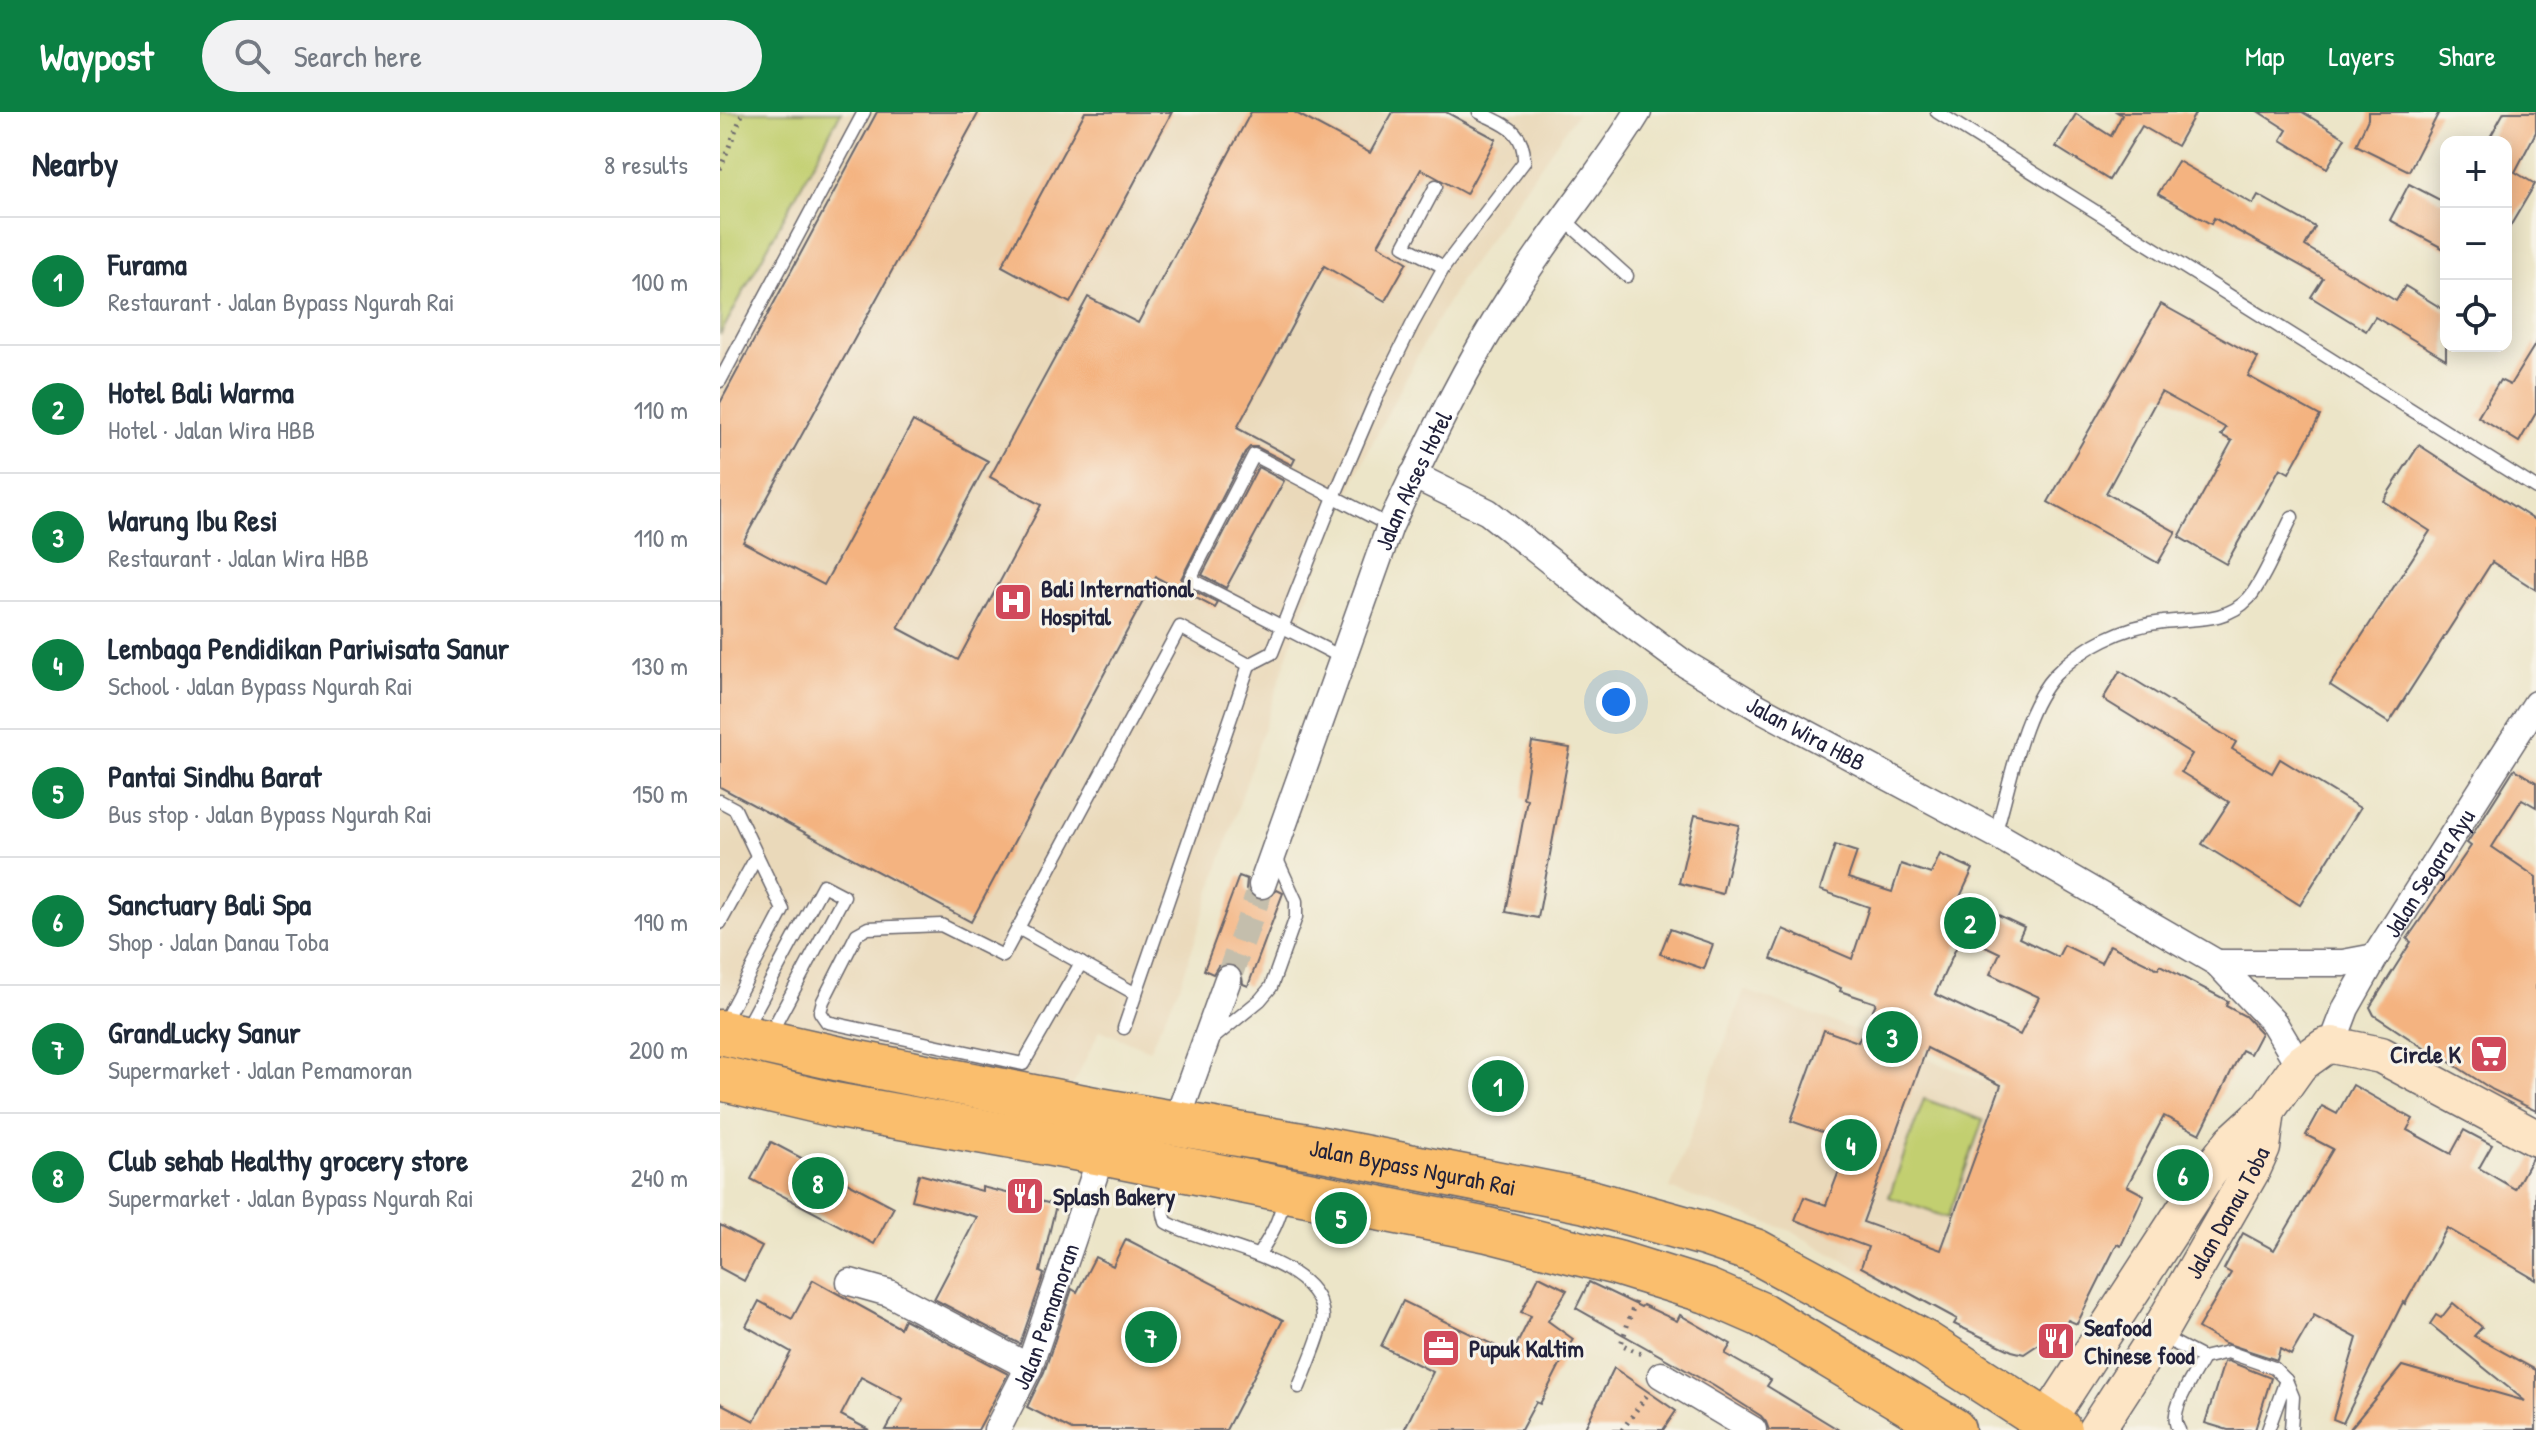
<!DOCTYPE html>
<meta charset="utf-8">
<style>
body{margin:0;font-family:"Patrick Hand",sans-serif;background:#f2f2f3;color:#1f2937}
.controls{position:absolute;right:24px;top:24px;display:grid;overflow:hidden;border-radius:16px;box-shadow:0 4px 20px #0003}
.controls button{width:72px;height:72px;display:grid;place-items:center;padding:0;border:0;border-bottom:2px solid #e0e1e3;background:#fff;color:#1f2937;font:40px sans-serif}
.you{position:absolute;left:896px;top:590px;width:28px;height:28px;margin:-20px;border:6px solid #fff;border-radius:50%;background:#1a73e8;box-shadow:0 0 0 12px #1a73e833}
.badge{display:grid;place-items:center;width:52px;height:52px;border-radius:50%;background:#0b8043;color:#fff;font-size:26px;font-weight:700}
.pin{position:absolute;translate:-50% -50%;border:4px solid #fff;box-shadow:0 2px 8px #0006}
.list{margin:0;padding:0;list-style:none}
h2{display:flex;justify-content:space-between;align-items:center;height:104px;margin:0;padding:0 32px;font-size:34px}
h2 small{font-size:26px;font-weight:400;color:#747a83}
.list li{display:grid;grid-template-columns:52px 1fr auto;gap:24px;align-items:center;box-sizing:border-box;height:128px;padding:0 32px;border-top:2px solid #e0e1e3}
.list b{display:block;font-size:30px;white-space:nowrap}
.list p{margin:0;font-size:26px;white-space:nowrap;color:#747a83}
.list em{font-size:26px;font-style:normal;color:#747a83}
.icon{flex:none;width:44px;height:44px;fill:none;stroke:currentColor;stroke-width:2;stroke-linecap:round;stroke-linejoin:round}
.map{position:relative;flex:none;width:1816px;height:1318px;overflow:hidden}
header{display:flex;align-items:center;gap:48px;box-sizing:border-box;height:112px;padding:0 40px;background:#0b8043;color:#fff}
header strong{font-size:38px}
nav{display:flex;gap:44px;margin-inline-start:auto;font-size:28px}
.search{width:560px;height:72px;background:#f2f2f3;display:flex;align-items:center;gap:20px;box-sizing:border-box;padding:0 28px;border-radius:44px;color:#747a83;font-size:30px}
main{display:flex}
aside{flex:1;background:#fff}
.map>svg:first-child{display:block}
</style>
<header>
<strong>Waypost</strong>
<div class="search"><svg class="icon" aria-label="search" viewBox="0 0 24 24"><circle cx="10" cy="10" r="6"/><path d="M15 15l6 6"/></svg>Search here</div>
<nav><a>Map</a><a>Layers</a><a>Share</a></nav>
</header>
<main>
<aside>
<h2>Nearby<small>8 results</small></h2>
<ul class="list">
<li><span class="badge">1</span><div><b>Furama</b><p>Restaurant · Jalan Bypass Ngurah Rai</p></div><em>100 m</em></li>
<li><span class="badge">2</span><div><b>Hotel Bali Warma</b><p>Hotel · Jalan Wira HBB</p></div><em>110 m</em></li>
<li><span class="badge">3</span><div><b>Warung Ibu Resi</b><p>Restaurant · Jalan Wira HBB</p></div><em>110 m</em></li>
<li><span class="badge">4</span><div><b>Lembaga Pendidikan Pariwisata Sanur</b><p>School · Jalan Bypass Ngurah Rai</p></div><em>130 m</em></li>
<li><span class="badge">5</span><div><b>Pantai Sindhu Barat</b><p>Bus stop · Jalan Bypass Ngurah Rai</p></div><em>150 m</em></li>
<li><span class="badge">6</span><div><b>Sanctuary Bali Spa</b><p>Shop · Jalan Danau Toba</p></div><em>190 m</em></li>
<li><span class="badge">7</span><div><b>GrandLucky Sanur</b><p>Supermarket · Jalan Pemamoran</p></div><em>200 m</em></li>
<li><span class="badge">8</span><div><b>Club sehab Healthy grocery store</b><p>Supermarket · Jalan Bypass Ngurah Rai</p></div><em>240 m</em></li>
</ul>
</aside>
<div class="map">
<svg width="1816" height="1318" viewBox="0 0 1816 1318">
<rect width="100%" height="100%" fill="#f7f3e8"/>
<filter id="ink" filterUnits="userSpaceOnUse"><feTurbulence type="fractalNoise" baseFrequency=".0125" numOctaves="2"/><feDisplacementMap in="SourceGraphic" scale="16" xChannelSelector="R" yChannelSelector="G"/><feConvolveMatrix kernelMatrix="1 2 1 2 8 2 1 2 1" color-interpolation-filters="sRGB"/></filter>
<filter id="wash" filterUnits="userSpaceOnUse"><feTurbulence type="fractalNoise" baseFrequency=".006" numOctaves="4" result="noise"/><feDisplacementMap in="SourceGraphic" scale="32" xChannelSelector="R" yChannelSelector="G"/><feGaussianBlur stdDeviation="1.8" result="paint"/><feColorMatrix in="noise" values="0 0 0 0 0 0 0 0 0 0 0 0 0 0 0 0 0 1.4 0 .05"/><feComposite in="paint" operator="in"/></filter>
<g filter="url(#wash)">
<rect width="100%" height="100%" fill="#ece5c8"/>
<g fill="#ead9ba">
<path d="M0 0H858L741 167 703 233 644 347 603 442 569 539 461 871 429 938 380 918 351 977 0 910Z"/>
<path d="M1024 878 1144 921 1313 989 1235 1208 1187 1185 1071 1119 950 1077Z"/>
</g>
<g fill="#c2cf70" stroke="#727856" stroke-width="2">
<path d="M0 0H121L0 223Z"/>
<path d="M1204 987 1263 1008 1228 1106 1169 1085Z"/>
</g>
<g id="blocks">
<g fill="#f4b380" fill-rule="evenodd">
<path d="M157 0H259L23 430 104 473 193 309 268 349 178 516 238 548 321 393 270 365 368 185 418 211 531 0H574L650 41 673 0H726L776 27 746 82 701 57 658 133 687 150 665 189 604 154 517 316 575 347 572 353 537 335H530L526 339 461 467 466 475 498 491 495 496 436 465 251 810 0 675V291Z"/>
<path d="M365 0H452L350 191 282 154Z"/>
<path d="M1397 0H1476L1457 34 1422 14 1389 68 1336 35 1356 2 1391 24 1402 3Z"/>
<path d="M1539 0H1582L1625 26 1607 56 1561 28 1567 18Z"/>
<path d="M1648 0H1719L1689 59 1636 33 1648 7Z"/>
<path d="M1784 0H1816V20L1795 60 1815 72 1786 121V30H1776L1769 27Z"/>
<path d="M1458 49 1533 92 1538 83 1595 115 1585 134 1676 189 1685 174 1726 199V247L1655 205 1646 219 1591 185 1603 166 1494 106 1491 112 1438 82Z"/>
<path d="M1689 72 1726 91V138L1670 108Z"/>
<path d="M1441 192 1538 246 1528 264 1600 304 1569 361 1560 356 1506 452 1459 425 1512 329 1501 323 1506 316 1441 280 1386 381 1456 420 1438 451 1328 390Z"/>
<path d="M1816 231V301L1799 330 1758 305 1780 268 1790 273Z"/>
<path d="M1699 333 1816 409V478L1772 450 1669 611 1610 573 1710 419 1663 389Z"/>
<path d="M538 355 564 369 506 476 482 463Z"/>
<path d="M1400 559 1516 630 1512 637 1552 661 1560 647 1640 696 1580 793 1482 732 1509 690 1461 660 1472 642 1383 587Z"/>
<path d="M812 630 850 636 818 806 786 800 807 687 803 686Z"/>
<path d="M1794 657 1816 670V695L1802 687 1772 735 1816 765V999L1773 978 1720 944 1719 946 1654 903 1650 895 1691 830 1687 827 1751 734 1747 731Z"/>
<path d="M975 703 1019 713 1002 782 959 771Z"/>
<path d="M1115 733 1137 740 1128 766 1172 780 1181 752 1211 762 1220 742 1253 757 1240 785 1304 815 1299 826 1338 845 1344 833 1381 851 1390 833 1438 857 1440 853 1508 889 1506 894 1525 904 1541 921 1530 942 1522 938 1480 1022 1444 1004 1407 1074 1424 1083 1401 1134 1397 1132 1357 1212 1348 1208 1337 1230 1319 1232 1304 1242 1292 1239 1234 1212 1237 1207 1141 1155 1148 1135 1075 1108 1084 1085 1106 1093 1130 1030 1071 1009 1104 918 1138 930 1156 891 1120 879 1121 876 1051 847 1063 817 1132 847 1149 795 1100 778ZM1242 823 1280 841 1270 862 1319 885 1300 923 1215 882ZM1207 936 1281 973 1221 1138 1143 1110Z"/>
<path d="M519 764 527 767 526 777 536 788H546L557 778 563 781 528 874 523 872 521 857 513 852 498 854 493 862 484 858Z"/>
<path d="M950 817 993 832 984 857 940 842Z"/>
<path d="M1633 973 1693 1007 1687 1018 1731 1042 1744 1018 1772 1033 1759 1056 1795 1077 1812 1046 1816 1047V1168L1727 1116 1685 1192 1683 1190 1623 1311 1613 1307 1637 1226 1594 1203 1571 1243 1560 1237 1557 1248 1505 1231 1478 1216 1511 1161 1504 1157 1523 1121 1554 1138 1613 1037 1586 1023 1602 994 1617 1002Z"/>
<path d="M51 1030 174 1095 154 1132 31 1067Z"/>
<path d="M199 1062 262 1079V1075L336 1093 320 1160 324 1162 300 1232 214 1187 257 1105 192 1088Z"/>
<path d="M0 1113 42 1135 24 1169 0 1156Z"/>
<path d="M406 1127 563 1208 506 1318H352L307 1295 324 1260 352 1177 357 1180 375 1145 393 1154Z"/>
<path d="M819 1164 847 1178 828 1209 853 1227 820 1292 816 1290 801 1318H684L713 1260 661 1234 683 1189 792 1242 811 1204 801 1200Z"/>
<path d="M93 1168 180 1216 184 1207 288 1262 258 1318H166L183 1287 141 1265 121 1303 149 1318H0V1291L34 1309 71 1240 26 1214 39 1189 72 1207Z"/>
<path d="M869 1170 921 1195 923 1193 957 1209 960 1203 1011 1232 1005 1242 1051 1268 1047 1274 1119 1318H1049L1046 1310 1041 1304 994 1274 856 1196Z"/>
<path d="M1733 1191 1762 1215 1754 1224 1816 1258V1318H1629L1682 1254 1805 1289 1710 1212 1716 1203 1721 1206Z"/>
<path d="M1508 1249 1551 1266 1535 1318H1508L1485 1311 1504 1250Z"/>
<path d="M894 1256 956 1299 943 1318H864Z"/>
</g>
</g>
</g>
<g filter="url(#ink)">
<use href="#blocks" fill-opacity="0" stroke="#69666c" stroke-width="2"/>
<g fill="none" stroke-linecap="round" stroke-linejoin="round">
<path stroke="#c4beac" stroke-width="26" stroke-dasharray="26 13" stroke-linecap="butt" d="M508 867 542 773"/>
<defs>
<g id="lane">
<path d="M1217 0 1816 376"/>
<path d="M716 74 684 134 724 155"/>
<path d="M845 108 907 164"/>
<path d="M0 269 144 0"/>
<path d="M621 545 470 467 534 343 670 414"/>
<path d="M0 689 15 697 63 798 3 912"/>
<path d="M1275 722C1290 675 1301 599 1335 563 1361 535 1405 514 1443 510 1473 506 1506 511 1529 486 1543 470 1561 426 1572 405"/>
<path d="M0 811 37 744"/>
<path d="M298 816 416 882"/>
<path d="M361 851 303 952 107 910 100 900 103 889 137 822 148 816 221 813 283 844 460 515 529 553"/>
<path d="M404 916 529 553 552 541 614 385 659 280 692 213 724 155 804 50C805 17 784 13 759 0"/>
<path d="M24 919 103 773 124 784 49 924"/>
<path d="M491 928 540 888 551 875 576 805V789L555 743"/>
<path d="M453 1064C444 1081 440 1091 446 1110 486 1134 600 1145 603 1205 604 1216 584 1262 579 1275"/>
<path d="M538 1143C551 1124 560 1108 564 1085"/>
<path d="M1439 1223 1483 1246 1508 1240 1554 1256 1566 1268 1573 1285 1571 1318"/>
<path d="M1459 1318C1446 1301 1474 1264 1483 1246"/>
<path d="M1548 1318 1566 1268"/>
</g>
<g id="street">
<path id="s1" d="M693 363 768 400 892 498 962 550 1036 594 1275 722 1497 851 1554 911 1579 953"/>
<path id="s2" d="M542 773 670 414C708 332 747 251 796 176 834 116 881 61 918 0"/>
<path d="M1497 851H1623L1655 845"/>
<path id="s3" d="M1612 933 1626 896 1655 845 1816 592"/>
<path d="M456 1011 508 867"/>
<path d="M130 1170 169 1181 309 1255"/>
<path d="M941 1263 1033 1318"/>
<path id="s4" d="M277 1318 309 1255 382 1041"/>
</g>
<g id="secondary">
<path d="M1321 1318 1489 1060 1512 1030 1547 998 1579 953 1604 935 1612 933 1661 943 1816 1026"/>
<path id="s5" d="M1376 1318 1438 1222 1533 1056 1542 1036 1547 998"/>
</g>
<g id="highway">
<path id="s6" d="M0 920 134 950 380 998 587 1034 866 1089 985 1122 1035 1139 1203 1230 1339 1318"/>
<path d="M0 966 114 993 382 1041 768 1118 897 1151 987 1179 1042 1203 1233 1318"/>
</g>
</defs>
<use href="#lane" stroke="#69666c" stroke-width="15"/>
<use href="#street" stroke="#69666c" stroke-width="29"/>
<use href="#secondary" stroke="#69666c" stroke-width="39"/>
<use href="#highway" stroke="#69666c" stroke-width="47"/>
<g stroke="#69666c" stroke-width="5" stroke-dasharray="2 6" stroke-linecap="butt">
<path d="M0 57 23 0"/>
<path d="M915 1190 901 1232 925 1244"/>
<path d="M902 1318 927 1283"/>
</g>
<use href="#lane" stroke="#fff" stroke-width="12"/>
<use href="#street" stroke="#fff" stroke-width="26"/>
<use href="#secondary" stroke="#fde5c5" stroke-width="36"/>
<use href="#highway" stroke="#fabe6d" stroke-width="44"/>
</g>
</g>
<defs>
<symbol id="hospital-square" viewBox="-11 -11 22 22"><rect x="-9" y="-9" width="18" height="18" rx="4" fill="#d1495b" stroke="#f7f3e8"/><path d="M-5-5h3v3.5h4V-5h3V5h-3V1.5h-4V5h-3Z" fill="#fff"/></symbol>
<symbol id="supermarket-square" viewBox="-11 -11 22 22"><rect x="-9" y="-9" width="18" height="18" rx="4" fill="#d1495b" stroke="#f7f3e8"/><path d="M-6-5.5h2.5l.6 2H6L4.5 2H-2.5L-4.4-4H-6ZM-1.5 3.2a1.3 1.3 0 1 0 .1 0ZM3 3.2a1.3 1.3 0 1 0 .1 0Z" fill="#fff"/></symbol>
<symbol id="restaurant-square" viewBox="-11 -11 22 22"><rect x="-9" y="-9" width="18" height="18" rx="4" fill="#d1495b" stroke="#f7f3e8"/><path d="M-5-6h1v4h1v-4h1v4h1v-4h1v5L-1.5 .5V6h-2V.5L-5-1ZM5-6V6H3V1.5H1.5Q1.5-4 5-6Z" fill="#fff"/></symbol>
<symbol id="office-square" viewBox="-11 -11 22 22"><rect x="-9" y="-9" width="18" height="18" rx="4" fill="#d1495b" stroke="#f7f3e8"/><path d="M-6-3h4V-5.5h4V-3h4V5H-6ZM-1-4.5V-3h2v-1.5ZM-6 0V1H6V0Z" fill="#fff"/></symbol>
</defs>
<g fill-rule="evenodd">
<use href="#hospital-square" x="271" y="468" width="44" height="44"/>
<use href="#supermarket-square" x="1747" y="920" width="44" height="44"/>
<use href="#restaurant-square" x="283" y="1062" width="44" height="44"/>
<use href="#restaurant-square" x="1314" y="1207" width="44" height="44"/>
<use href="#office-square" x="699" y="1214" width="44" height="44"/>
</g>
<g text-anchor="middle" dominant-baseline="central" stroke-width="6" stroke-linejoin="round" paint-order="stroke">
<g font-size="24" fill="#22223b" stroke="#f7f3e8">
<text stroke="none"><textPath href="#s2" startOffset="432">Jalan Akses Hotel</textPath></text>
<text stroke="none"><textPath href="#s1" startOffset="472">Jalan Wira HBB</textPath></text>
<text stroke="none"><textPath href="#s3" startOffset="198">Jalan Segara Ayu</textPath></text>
<text stroke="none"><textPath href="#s6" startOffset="706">Jalan Bypass Ngurah Rai</textPath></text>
<text stroke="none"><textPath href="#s5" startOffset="254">Jalan Danau Toba</textPath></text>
<text stroke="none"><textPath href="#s4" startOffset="124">Jalan Pemamoran</textPath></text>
</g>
<g font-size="24" font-weight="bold" fill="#22223b" stroke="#f7f3e8" text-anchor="start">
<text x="321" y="476">Bali International<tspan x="321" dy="28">Hospital</tspan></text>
<text x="1741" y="942" text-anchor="end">Circle K</text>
<text x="333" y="1084">Splash Bakery</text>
<text x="1364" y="1215">Seafood<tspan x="1364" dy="28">Chinese food</tspan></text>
<text x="749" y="1236">Pupuk Kaltim</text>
</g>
</g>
</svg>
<div class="controls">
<button>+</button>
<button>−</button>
<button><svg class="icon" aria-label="locate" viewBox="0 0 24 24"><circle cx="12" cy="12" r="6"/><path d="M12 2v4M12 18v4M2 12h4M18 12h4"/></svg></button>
</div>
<div class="you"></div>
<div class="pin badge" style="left:778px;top:974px">1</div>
<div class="pin badge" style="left:1250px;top:811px">2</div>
<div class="pin badge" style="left:1172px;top:925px">3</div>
<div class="pin badge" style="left:1131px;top:1033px">4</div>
<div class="pin badge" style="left:621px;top:1106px">5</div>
<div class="pin badge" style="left:1463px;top:1063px">6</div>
<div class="pin badge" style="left:431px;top:1225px">7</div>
<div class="pin badge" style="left:98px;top:1071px">8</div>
</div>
</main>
